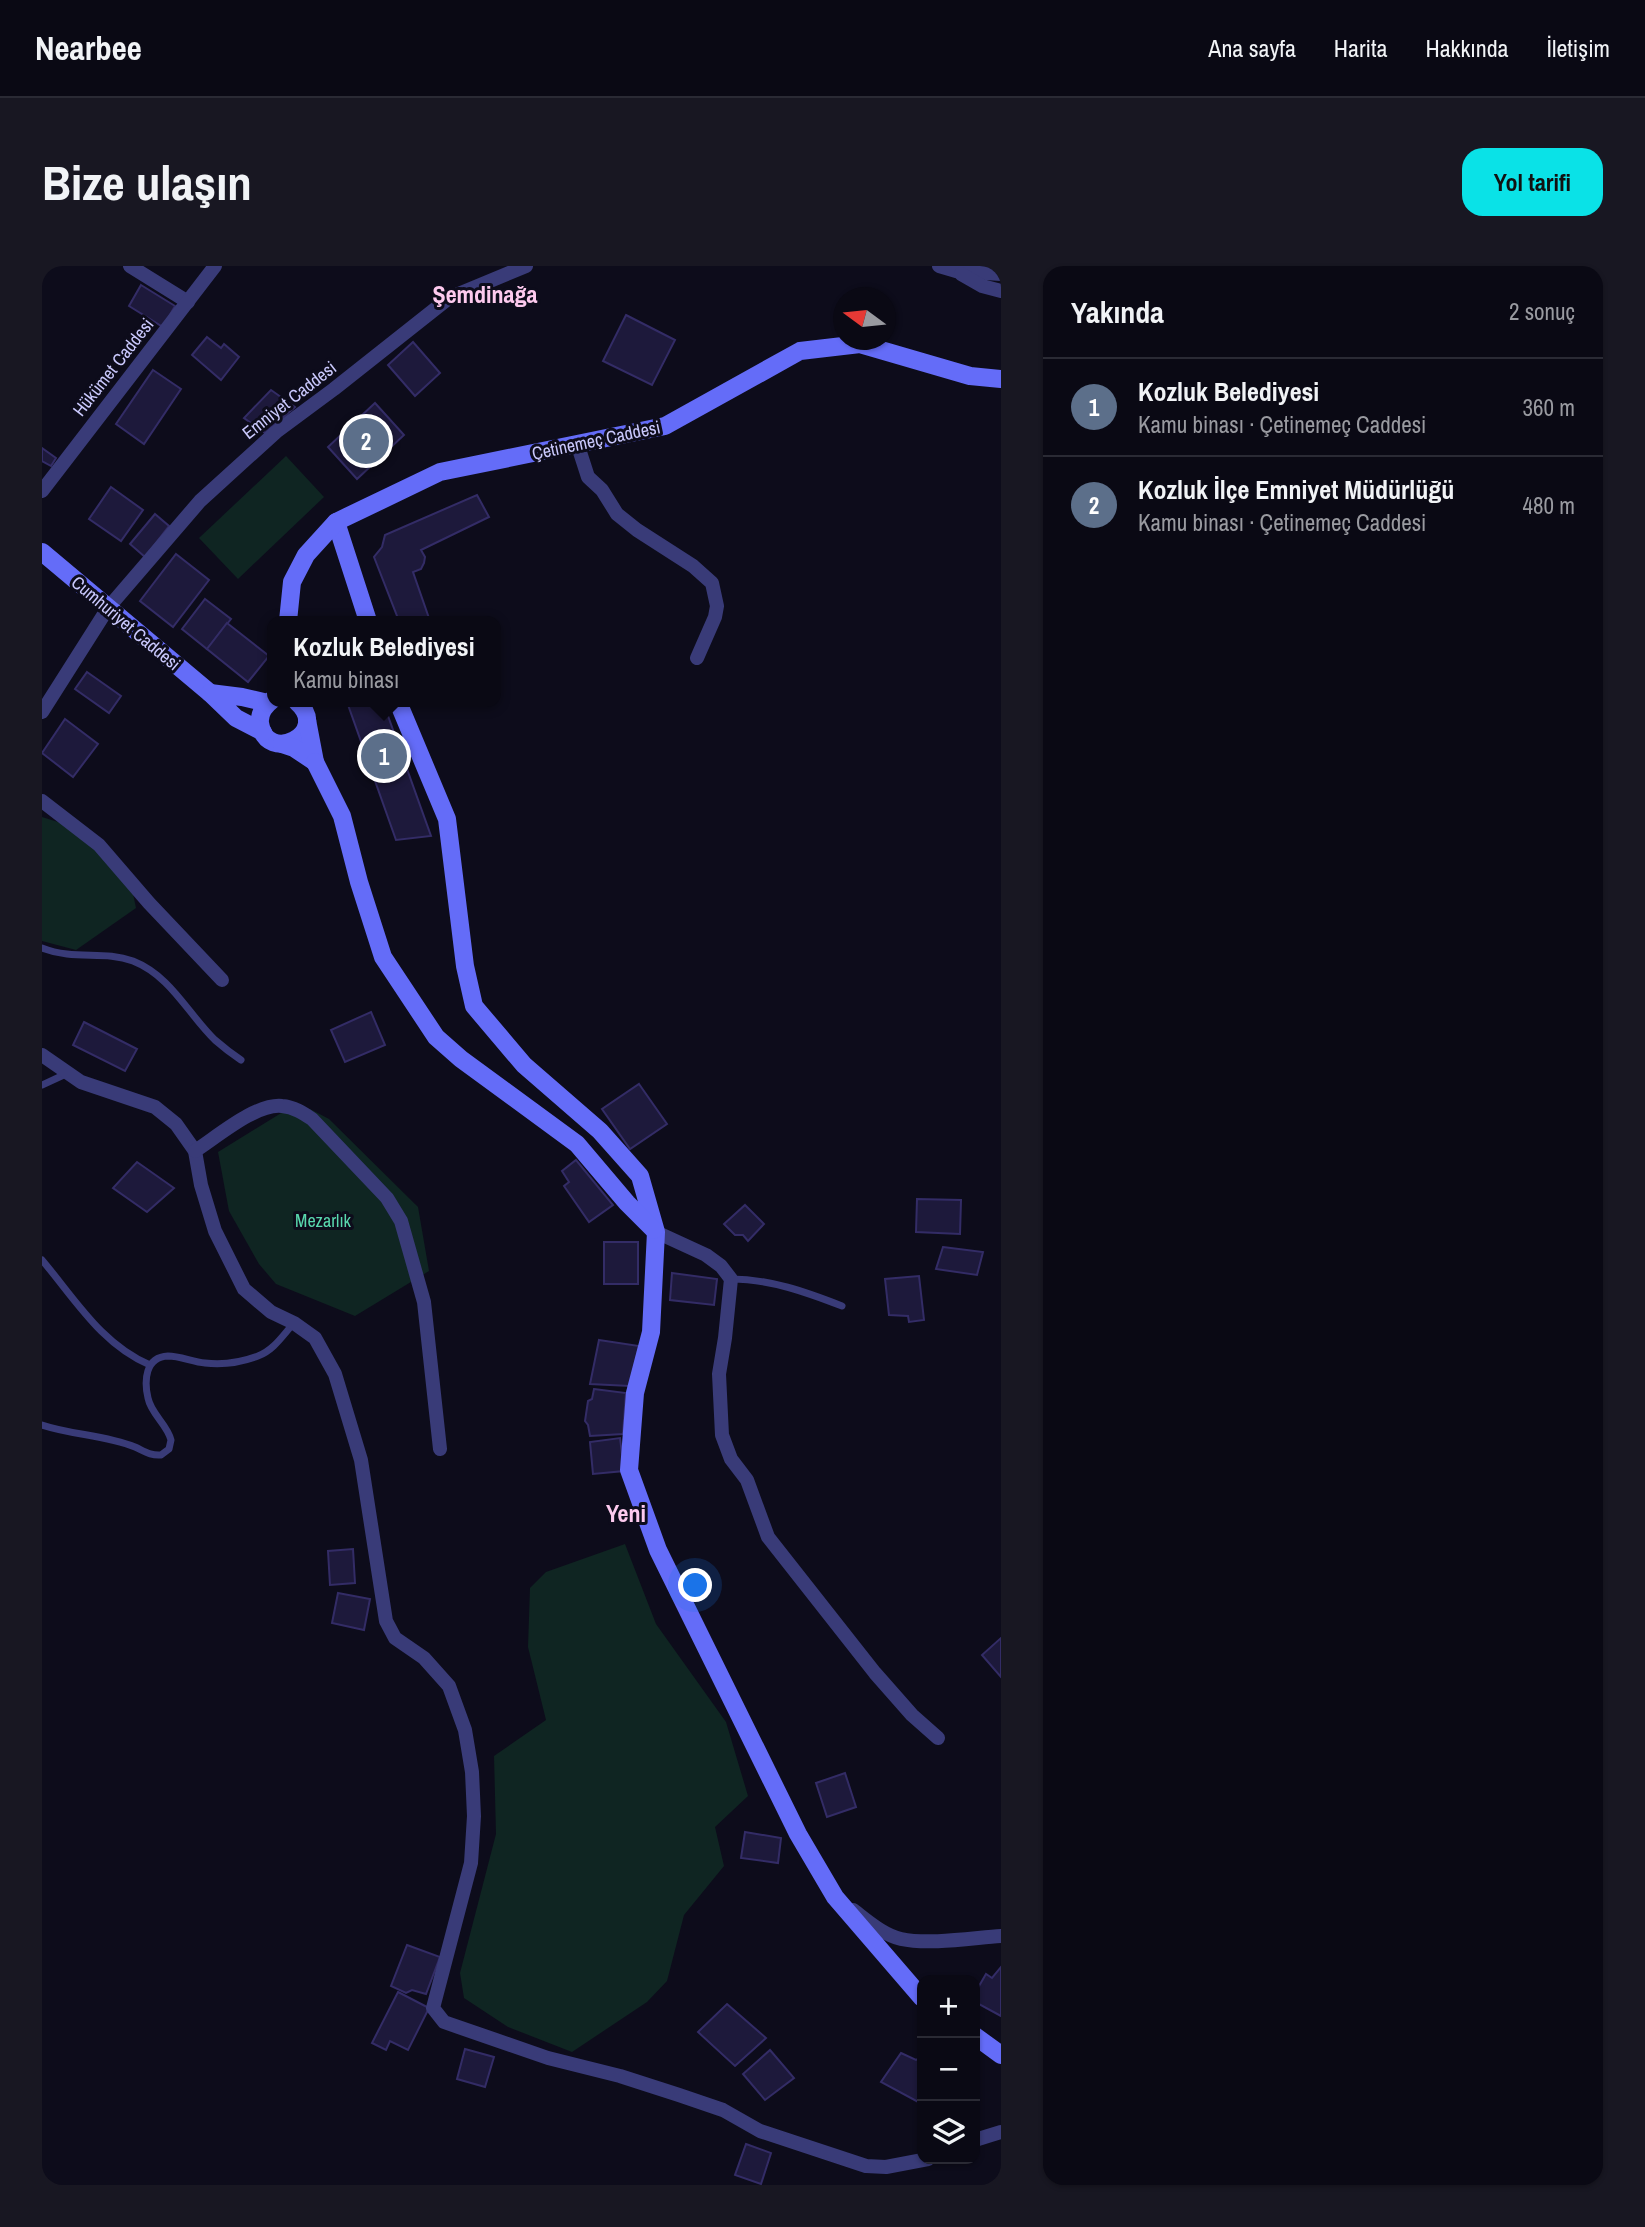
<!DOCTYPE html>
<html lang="tr">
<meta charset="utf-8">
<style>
body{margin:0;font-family:"Archivo Narrow",sans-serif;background:#181722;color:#f1f3f6}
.controls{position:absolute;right:21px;bottom:21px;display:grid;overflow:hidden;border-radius:14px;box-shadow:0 2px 5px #0004}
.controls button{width:63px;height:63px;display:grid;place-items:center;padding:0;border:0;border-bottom:2px solid #2a2a34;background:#0a0914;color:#f1f3f6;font:35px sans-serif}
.compass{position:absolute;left:791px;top:21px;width:63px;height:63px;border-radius:50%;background:#0a0914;box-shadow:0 2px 5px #0004;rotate:285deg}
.you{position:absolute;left:654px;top:1320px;width:24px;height:24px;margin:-18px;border:5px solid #fff;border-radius:50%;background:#1a73e8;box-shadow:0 0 0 10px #1a73e833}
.badge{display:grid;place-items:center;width:46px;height:46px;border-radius:50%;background:#0ae2e7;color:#fff;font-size:23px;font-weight:700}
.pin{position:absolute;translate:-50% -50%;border:4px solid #fff;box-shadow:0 2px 7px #0006}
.popup{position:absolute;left:225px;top:350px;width:234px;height:91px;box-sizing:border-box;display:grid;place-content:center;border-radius:14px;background:#0a0914;filter:drop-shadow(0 2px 5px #0005);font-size:23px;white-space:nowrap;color:#999aa0}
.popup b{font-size:26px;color:#f1f3f6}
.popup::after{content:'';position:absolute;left:50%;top:100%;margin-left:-14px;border:14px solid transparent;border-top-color:#0a0914}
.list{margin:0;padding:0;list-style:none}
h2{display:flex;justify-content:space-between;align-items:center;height:91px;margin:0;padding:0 28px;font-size:30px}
h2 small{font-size:23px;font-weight:400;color:#999aa0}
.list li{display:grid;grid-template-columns:46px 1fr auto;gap:21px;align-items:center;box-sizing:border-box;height:98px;padding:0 28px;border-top:2px solid #2a2a34}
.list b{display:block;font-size:26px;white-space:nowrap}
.list p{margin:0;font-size:23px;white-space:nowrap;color:#999aa0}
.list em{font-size:23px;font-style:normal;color:#999aa0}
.icon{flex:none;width:38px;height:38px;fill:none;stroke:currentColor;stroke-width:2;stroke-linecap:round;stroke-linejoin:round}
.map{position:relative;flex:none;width:959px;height:1919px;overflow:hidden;border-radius:21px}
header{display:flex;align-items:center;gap:42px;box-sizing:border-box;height:98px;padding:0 35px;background:#0a0914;border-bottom:2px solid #2a2a34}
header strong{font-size:33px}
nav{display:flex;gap:38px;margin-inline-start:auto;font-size:24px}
.intro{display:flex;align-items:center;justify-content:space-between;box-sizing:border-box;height:168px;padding:0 42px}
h1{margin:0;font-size:49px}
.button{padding:18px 32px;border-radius:21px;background:#0ae2e7;color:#111;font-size:24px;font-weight:700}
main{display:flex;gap:42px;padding:0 42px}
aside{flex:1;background:#0a0914;border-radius:21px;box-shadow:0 2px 5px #0004}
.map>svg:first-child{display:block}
</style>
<header>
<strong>Nearbee</strong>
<nav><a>Ana sayfa</a><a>Harita</a><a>Hakkında</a><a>İletişim</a></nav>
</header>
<div class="intro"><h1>Bize ulaşın</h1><a class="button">Yol tarifi</a></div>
<main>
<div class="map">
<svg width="959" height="1919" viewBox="0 0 959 1919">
<rect width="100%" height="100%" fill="#0d0c1b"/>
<g fill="#0f2522">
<path d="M244 190 282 231 196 313 157 272Z"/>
<path d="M0 551 19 557 47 575 90 623 94 642 34 684 0 675Z"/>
<path d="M249 841 268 843 287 853 376 941 387 1005 313 1050 234 1018 217 998 187 945 176 886Z"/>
<path d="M583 1278 614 1358 684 1456 706 1530 673 1561 682 1600 642 1649 625 1715 605 1736 530 1786 466 1761 422 1732 418 1707 454 1568 452 1490 504 1454 486 1381 488 1322 504 1306Z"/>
</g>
<g fill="#1d193b" stroke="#332c66" stroke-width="2">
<path d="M99 19 133 40 121 61 87 40Z"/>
<path d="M584 49 633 74 610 119 561 95Z"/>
<path d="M165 71 179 82 182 78 197 91 179 114 150 89Z"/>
<path d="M371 76 398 107 373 130 346 99Z"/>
<path d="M111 104 139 123 102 178 74 158Z"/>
<path d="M229 124 253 141 223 167 202 152Z"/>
<path d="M333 137 362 169 315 213 286 181Z"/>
<path d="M0 182 14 192 9 200 0 195Z"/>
<path d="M69 221 101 244 79 275 47 253Z"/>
<path d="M435 229 447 251 379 284 383 291 382 297 379 303 371 306 388 355H357L332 291 340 281 343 269Z"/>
<path d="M113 248 127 260 103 291 88 278Z"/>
<path d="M134 288 167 314 131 361 98 335Z"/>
<path d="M163 333 189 353 165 383 140 363Z"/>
<path d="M185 357 227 390 206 416 165 383Z"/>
<path d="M45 406 79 430 67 447 33 423Z"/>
<path d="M305 436H341L389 570 354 574Z"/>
<path d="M23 453 56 478 31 511 0 487Z"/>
<path d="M329 746 343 779 303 796 289 764Z"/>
<path d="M42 756 95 783 83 805 31 779Z"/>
<path d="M597 818 625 858 588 883 560 843Z"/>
<path d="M534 894 571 939 547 956 522 920 527 916 520 905Z"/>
<path d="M95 896 132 922 105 946 71 922Z"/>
<path d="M875 933 919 934 918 968 874 966Z"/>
<path d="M703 939 722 958 706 975 701 969H693L682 958Z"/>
<rect x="562" y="976" width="34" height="42"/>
<path d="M901 981 941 986 935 1009 894 1003Z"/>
<path d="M630 1007 675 1013 672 1039 628 1034Z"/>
<path d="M877 1010 882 1054 867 1056 866 1050 847 1049 843 1013Z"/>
<path d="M557 1074 597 1080 588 1120 548 1118Z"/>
<path d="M552 1123 584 1127 581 1168 548 1170 546 1159 543 1155 546 1135 550 1133Z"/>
<path d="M578 1172 582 1205 551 1208 548 1176Z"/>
<path d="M311 1283 313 1317 288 1319 286 1285Z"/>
<path d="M296 1327 328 1333 322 1364 290 1357Z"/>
<path d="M959 1372V1411L940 1389Z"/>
<path d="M803 1507 814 1541 785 1551 774 1517Z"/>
<path d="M703 1566 739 1572 736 1597 699 1592Z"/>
<path d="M365 1679 398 1691 384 1728 370 1724 364 1727 349 1720Z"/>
<path d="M959 1701V1750L933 1736V1727L944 1708 950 1712Z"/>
<path d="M356 1726 387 1742 366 1784 348 1775 344 1784 330 1777Z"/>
<path d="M685 1738 724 1772 693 1800 656 1766Z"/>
<path d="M423 1783 452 1791 443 1821 415 1813Z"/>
<path d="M728 1784 752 1812 723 1834 701 1808Z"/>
<path d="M859 1787 874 1794 880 1791V1838L839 1816Z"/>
<path d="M704 1878 729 1887 719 1918 693 1909Z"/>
</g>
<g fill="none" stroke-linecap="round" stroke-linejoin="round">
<g stroke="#393b78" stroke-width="7">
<path d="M0 682C33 695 61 684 91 695 129 710 146 748 173 774 181 781 190 788 199 794"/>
<path d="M0 819 26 807"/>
<path d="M0 994C33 1033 60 1079 108 1099"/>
<path d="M689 1013C728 1013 764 1026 800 1040"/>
<path d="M0 1159C30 1169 63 1169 93 1181 102 1185 109 1190 119 1189L127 1183 129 1174C125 1158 109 1148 106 1132 102 1115 103 1091 126 1090 138 1090 151 1096 163 1097 180 1099 200 1096 216 1090 232 1084 241 1069 252 1057"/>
</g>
<g stroke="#393b78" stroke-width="14">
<path d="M88 0 146 36"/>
<path d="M897 0 914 5 959 8"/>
<path d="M919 8 940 20 959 25"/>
<path d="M536 180 546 211 560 224 575 248 595 264 651 300 670 317 675 340 673 351 655 392"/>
<path d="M0 225 173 0"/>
<path d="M0 446 66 342 158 235 234 166 292 123 407 32 484 0"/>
<path d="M0 535 57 579 107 637 180 714"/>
<path d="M0 789 39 816 113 841 134 858 153 885 159 919 173 965 202 1023 229 1046 252 1057 273 1072 293 1108 319 1194 344 1355 353 1372 382 1392 407 1420 423 1464 430 1506 432 1550 429 1597 391 1742 402 1756 506 1792 578 1810 637 1829 681 1844 718 1865 824 1900 844 1901 886 1893"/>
<path d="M153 885C175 871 214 837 240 840 252 841 261 847 270 853L345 932 359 955 382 1036 398 1183"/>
<path d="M614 966 664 989 679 1000 689 1013 683 1072 677 1108 680 1169 689 1193 705 1214 726 1271 833 1407 870 1449 896 1472"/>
<path d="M811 1644C826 1655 841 1669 859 1673 887 1679 930 1672 959 1670"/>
<path d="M933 1874 959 1866"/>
</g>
<g stroke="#646cf8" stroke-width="18">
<path d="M294 256 326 355"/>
<path d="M0 286 168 427"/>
<path d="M246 355 250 316 264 289 294 256 398 206 623 160 758 85 818 78 928 110 959 113"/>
<path d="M230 434C222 440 217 447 218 457 224 500 290 467 255 436"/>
<path d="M356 436 405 553 423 700 432 740 482 799 558 865 598 910 614 966 609 1066 593 1127 587 1204 616 1284 756 1568 793 1631 880 1732"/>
<path d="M221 466 194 452 168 427 200 431 226 437"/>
<path d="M240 478 252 482 273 496 265 454"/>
<path d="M273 496 300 550 317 616 341 691 394 771 419 793 535 878 585 937 612 964"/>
<path d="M933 1770 959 1789"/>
</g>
</g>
<g text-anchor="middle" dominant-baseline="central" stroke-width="6" stroke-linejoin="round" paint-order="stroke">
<g font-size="18" fill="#cac9fd" stroke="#0d0c1b">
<text transform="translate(71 101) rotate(-52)">Hükümet Caddesi</text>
<text transform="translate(247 134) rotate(-38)">Emniyet Caddesi</text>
<text transform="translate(554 174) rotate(-12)">Çetinemeç Caddesi</text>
<text transform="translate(84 357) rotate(40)">Cumhuriyet Caddesi</text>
</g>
<g font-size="18" fill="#59d8ae" stroke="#0d0c1b">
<text x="281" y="954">Mezarlık</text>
</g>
<g font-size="24" font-weight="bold" fill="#fdcaee" stroke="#0d0c1b">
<text x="443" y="28">Şemdinağa</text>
<text x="584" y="1247">Yeni</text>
</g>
</g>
</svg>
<div class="controls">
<button>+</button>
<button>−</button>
<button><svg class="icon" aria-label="layers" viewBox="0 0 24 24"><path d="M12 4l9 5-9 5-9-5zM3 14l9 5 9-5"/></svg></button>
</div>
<svg class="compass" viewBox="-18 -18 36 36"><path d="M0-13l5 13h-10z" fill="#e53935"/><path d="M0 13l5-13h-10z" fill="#999aa0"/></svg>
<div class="you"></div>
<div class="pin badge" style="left:342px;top:490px;background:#5c6f8a">1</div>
<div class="popup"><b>Kozluk Belediyesi</b>Kamu binası</div>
<div class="pin badge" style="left:324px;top:175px;background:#5c6f8a">2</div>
</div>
<aside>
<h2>Yakında<small>2 sonuç</small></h2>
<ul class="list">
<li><span class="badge" style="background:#5c6f8a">1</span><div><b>Kozluk Belediyesi</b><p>Kamu binası · Çetinemeç Caddesi</p></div><em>360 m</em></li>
<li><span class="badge" style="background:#5c6f8a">2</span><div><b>Kozluk İlçe Emniyet Müdürlüğü</b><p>Kamu binası · Çetinemeç Caddesi</p></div><em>480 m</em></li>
</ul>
</aside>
</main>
